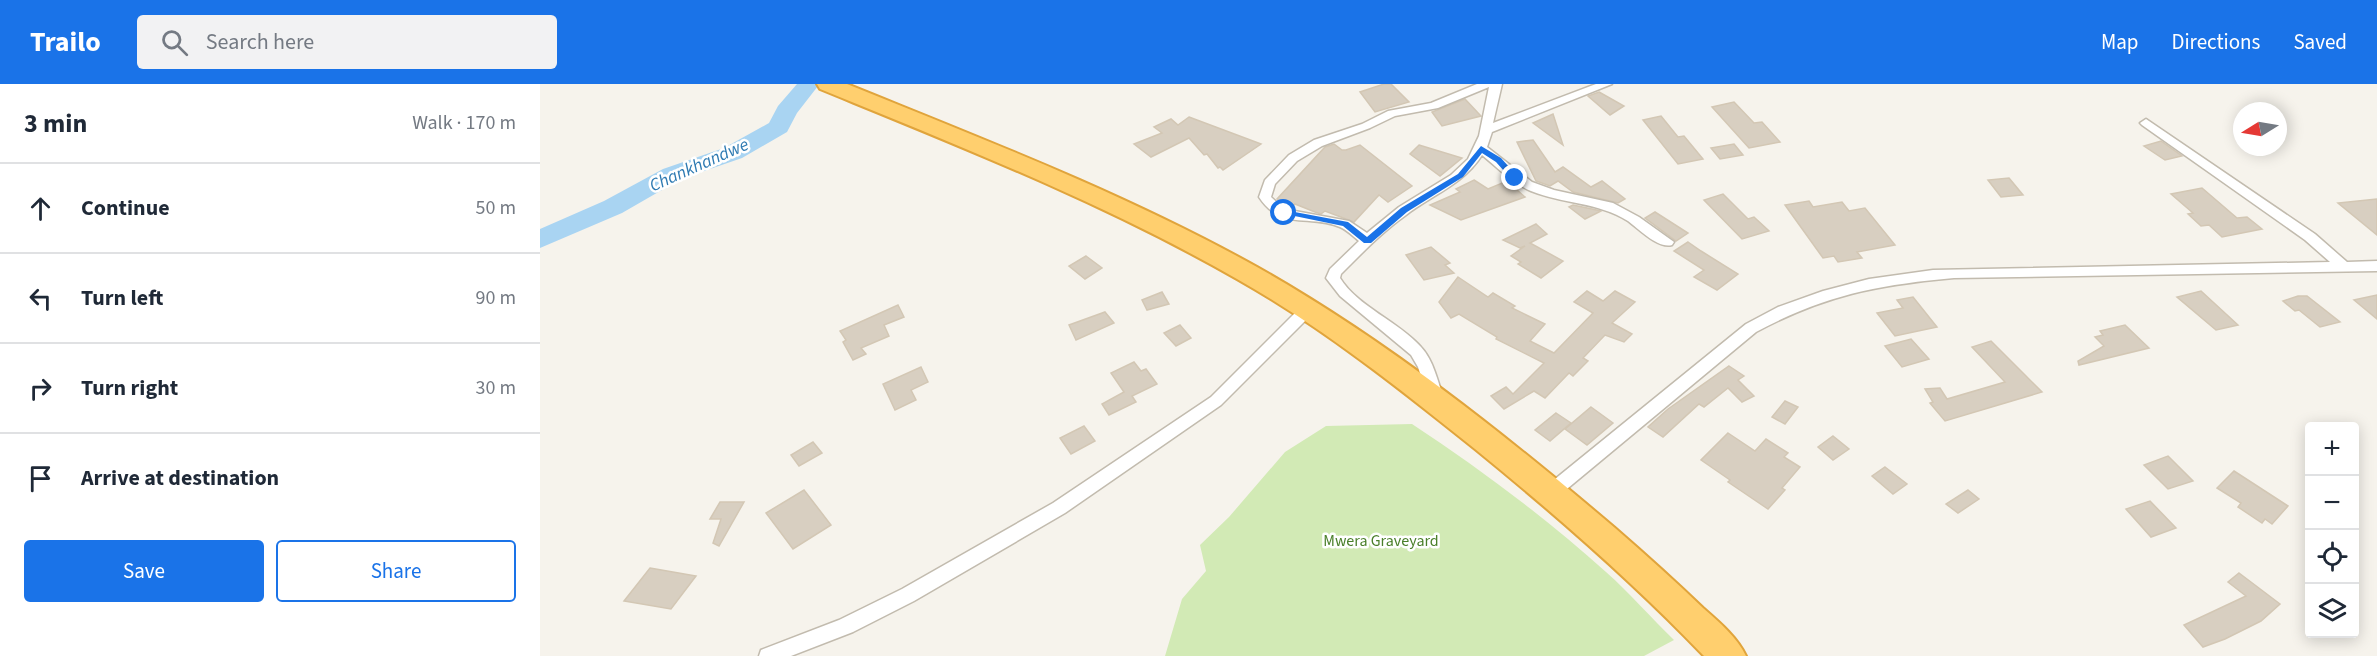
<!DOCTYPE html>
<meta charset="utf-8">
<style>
body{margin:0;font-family:"Source Sans 3",sans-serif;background:#f2f2f3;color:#1f2937}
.controls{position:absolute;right:18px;bottom:18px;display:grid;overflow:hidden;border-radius:6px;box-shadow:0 3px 15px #0003}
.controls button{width:54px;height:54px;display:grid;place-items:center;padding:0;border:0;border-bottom:2px solid #e0e1e3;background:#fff;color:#1f2937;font:30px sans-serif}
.compass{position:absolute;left:1693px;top:18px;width:54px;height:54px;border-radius:50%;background:#fff;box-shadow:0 3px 15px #0003;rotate:259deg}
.stop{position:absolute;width:18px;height:18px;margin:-14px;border:4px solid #1a73e8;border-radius:50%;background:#fff}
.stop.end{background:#1a73e8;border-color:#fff;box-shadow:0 2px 6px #0008}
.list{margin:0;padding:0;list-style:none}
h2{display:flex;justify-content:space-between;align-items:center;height:78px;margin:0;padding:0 24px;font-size:26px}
h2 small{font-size:20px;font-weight:400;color:#747a83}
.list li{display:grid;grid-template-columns:39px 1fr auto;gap:18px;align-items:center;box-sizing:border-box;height:90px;padding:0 24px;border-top:2px solid #e0e1e3}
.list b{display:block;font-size:22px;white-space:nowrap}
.list em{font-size:20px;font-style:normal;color:#747a83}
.actions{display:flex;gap:12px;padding:18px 24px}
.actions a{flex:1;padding:14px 0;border:2px solid #1a73e8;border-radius:6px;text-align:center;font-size:21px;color:#1a73e8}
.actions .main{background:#1a73e8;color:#fff}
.icon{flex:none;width:33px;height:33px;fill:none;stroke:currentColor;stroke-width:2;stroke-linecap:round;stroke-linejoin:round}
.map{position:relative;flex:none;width:1837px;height:572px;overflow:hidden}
header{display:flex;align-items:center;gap:36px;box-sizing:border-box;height:84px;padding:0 30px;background:#1a73e8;color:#fff}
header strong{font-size:28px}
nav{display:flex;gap:33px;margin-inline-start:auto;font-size:21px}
.search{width:420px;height:54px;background:#f2f2f3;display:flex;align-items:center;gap:15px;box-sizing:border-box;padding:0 21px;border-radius:6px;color:#747a83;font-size:22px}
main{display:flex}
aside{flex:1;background:#fff}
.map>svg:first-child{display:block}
</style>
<header>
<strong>Trailo</strong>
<div class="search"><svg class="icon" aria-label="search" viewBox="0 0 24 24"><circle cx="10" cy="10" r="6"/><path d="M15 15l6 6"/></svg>Search here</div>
<nav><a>Map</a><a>Directions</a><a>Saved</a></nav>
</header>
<main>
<aside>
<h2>3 min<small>Walk · 170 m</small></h2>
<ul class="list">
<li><svg class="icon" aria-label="ahead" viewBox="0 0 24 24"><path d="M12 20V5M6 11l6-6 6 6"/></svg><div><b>Continue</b></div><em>50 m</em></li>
<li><svg class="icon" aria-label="left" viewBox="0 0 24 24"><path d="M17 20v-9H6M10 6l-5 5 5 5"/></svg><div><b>Turn left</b></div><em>90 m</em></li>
<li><svg class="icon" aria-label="right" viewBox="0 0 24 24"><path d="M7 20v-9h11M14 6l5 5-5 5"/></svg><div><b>Turn right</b></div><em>30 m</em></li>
<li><svg class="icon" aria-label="arrive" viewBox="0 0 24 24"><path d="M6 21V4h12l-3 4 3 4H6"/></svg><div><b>Arrive at destination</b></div></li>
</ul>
<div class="actions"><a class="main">Save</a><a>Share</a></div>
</aside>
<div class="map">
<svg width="1837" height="572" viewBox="0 0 1837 572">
<rect width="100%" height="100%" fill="#f6f3ec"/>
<path fill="#d2eab5" d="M872 340C940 385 1005 433 1066 488 1090 509 1111 534 1134 556L1104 572H625L642 515 666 487 660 461 689 433 745 368 786 342Z"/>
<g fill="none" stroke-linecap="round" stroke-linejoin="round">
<path fill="#a9d4f2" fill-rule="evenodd" d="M257 0H277L278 2 257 29 247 48 202 74 141 95 82 129 0 164V145L64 117 123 85 184 64 229 39 238 22Z"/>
</g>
<g fill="#d8cfc1" stroke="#d3c7b4" stroke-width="1.5">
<path d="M844 0H851L869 18 835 28 820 8Z"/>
<path d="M1059 8 1084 22 1070 31 1048 12Z"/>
<path d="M925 15 941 32 902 42 892 28Z"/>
<path d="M1194 18 1214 39 1222 38 1240 58 1209 64 1172 23Z"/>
<path d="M1013 30 1023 61 993 39Z"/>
<path d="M1121 32 1138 53 1144 52 1163 75 1138 80 1103 36Z"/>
<path d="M649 33 721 60 683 86 680 83 678 84 667 70 664 71 649 54 611 73 594 60 622 49 614 43 631 35 638 41Z"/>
<path d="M993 56 1015 88 1023 83 1051 103 1062 97 1085 115 1078 119 1033 108 1018 97 1010 102 996 97 977 58Z"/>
<path d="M1621 57 1642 72 1625 76 1604 62Z"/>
<path d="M794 60 802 66H806L820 61 872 102 848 118 839 111 814 138 785 127 781 130 775 128 755 120 752 123 742 120 737 115 785 63Z"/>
<path d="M1194 60 1203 71 1180 75 1171 64Z"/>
<path d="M879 61 922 74 900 92 870 70Z"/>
<path d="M1469 94 1483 111 1461 113 1448 96Z"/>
<path d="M934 96 948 105 967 97 985 113 921 136 890 121 920 108 916 105Z"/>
<path d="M1662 104 1697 134 1707 133 1722 145 1682 153 1669 141 1661 142 1648 130 1653 129 1631 110Z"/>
<path d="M1183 110 1208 135 1214 133 1229 147 1202 155 1164 116Z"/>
<path d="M1837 115V151L1798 119Z"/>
<path d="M1269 117 1273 123 1302 118 1309 127 1325 124 1355 161 1317 168 1322 174 1298 178 1294 172 1283 174 1245 121Z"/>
<path d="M1033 121 1052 125 1061 127 1045 135 1029 123Z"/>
<path d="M1115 128 1148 149 1136 157 1105 134Z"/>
<path d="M996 140 1007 150 990 159 1023 177 1001 194 978 180 981 178 971 172 985 162 980 164 963 156Z"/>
<path d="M1148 158 1161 167 1198 190 1177 206 1154 193 1164 186 1134 167Z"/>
<path d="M891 163 910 179 905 181 914 189 884 196 866 171Z"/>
<path d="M546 172 562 184 545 195 529 182Z"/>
<path d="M918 193 948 213 953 209 975 222 972 224 1005 240 990 257 1014 269 1053 229 1034 218 1047 207 1063 217 1075 207 1095 218 1072 239 1092 250 1084 258 1065 251 1043 274 1048 277 1033 292 1029 289 1005 314 994 307 964 325 951 312 966 303 973 310 1004 279 956 255 957 253 919 230 911 234 899 218Z"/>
<path d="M1661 207 1698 241 1676 246 1637 213Z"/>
<path d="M622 208 629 220 607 226 602 216Z"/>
<path d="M1837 211V235L1814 216Z"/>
<path d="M1758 212H1767L1800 238 1780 243 1759 226 1755 227 1743 217Z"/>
<path d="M1373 213 1397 243 1355 252 1337 229 1363 224 1357 216Z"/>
<path d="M358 221 364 233 344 241 349 252 321 264 326 270 313 276 303 258 306 256 300 247Z"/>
<path d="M565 228 574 239 536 256 529 241Z"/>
<path d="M640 241 651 254 636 262 624 249Z"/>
<path d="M1585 241 1609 264 1539 281 1538 277 1564 262 1555 253 1563 251 1560 247Z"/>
<path d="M1371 255 1389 275 1362 283 1345 262Z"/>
<path d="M1451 257 1502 308 1405 337 1390 319 1393 318 1385 305 1400 304 1407 315 1465 298 1432 263Z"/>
<path d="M594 278 601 287 606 285 617 300 592 312 596 318 569 331 562 320 584 308 571 289Z"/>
<path d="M1189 282 1204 292 1198 296 1214 312 1202 318 1188 304 1164 323 1159 320 1123 353 1108 343 1128 325Z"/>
<path d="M381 283 388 298 371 306 376 316 355 326 343 300Z"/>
<path d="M1245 317 1258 323 1245 340 1232 333Z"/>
<path d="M1051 323 1073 339 1047 361 1025 345Z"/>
<path d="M1016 329 1031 339 1010 357 995 346Z"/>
<path d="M544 342 555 357 531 370 520 354Z"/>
<path d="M1188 349 1215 367 1226 355 1248 369 1244 373 1260 383 1242 404 1245 406 1228 425 1188 398 1190 396 1161 376Z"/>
<path d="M1293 352 1309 365 1293 376 1278 363Z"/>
<path d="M273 358 282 369 259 382 251 371Z"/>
<path d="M1628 372 1653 397 1628 405 1604 381Z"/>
<path d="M1345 383 1367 400 1353 410 1332 392Z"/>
<path d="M1694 387 1748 422 1732 440 1725 435 1722 439 1698 423 1701 419 1677 404Z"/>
<path d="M264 406 291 441 253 465 226 429Z"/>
<path d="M1428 406 1439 415 1418 429 1406 420Z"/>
<path d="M1610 417 1636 444 1611 453 1586 425Z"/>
<path d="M180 418H204L179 462 173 459 181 435H170Z"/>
<path d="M110 484 156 492 131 525 84 517Z"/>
<path d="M1699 489 1740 520 1721 537 1685 555 1663 563 1644 541 1706 512 1688 498Z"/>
</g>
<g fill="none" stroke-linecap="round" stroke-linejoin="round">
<defs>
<g id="street">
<path d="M937 0H962L953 39 1056 0H1072L952 48 947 63 992 98 1014 106 1073 119 1099 133 1134 158 1132 161C1118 165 1099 145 1088 137 1058 118 1023 120 991 107 972 99 958 84 942 71 924 100 892 111 866 131 842 148 822 169 801 190L800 194C817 222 859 238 881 263 894 277 897 297 904 314L901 318H891L888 314 878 283 871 271 800 212 786 194 790 185 819 157C813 152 807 146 800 143 769 130 741 147 719 113L725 96 749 71 774 56 822 40 848 27 891 19ZM949 3 939 52 928 75 911 91 859 123 827 149 809 137 744 125 731 113 735 100 757 77 782 62 830 44 855 32 898 24Z"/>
<path d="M1606 35 1775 150 1807 178 1837 177V187L1414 194C1337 201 1285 211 1216 248L1016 414 1010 416 1004 414 1002 409 1004 404 1206 240 1238 223 1283 207 1329 195 1393 186 1790 178 1765 156 1602 41 1600 39Z"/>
<path d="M767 221 772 222 774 226 772 230 681 321 525 429 374 517 313 548 251 572H219L221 566 299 536 362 505 513 419 671 313 762 222Z"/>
</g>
<path id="highway" d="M277 0H307C445 56 586 110 717 183 845 255 963 349 1075 444 1105 470 1135 497 1163 524 1179 538 1197 553 1206 572H1164C1093 498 1015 430 935 365 859 304 782 243 697 195 564 119 422 63 280 5Z"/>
</defs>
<use href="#street" stroke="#c2bbae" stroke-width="3"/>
<use href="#highway" stroke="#e0a43c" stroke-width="4"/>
<use href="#street" fill="#fff" fill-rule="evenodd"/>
<use href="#highway" fill="#ffcf6e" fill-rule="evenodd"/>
</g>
<path fill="#1a73e8" d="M941 62 961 74 977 92V96H972L956 78 942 69 923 93 867 128 831 159H824L803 142 740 129 744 126 808 138 827 153 861 124 918 90Z"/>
<g text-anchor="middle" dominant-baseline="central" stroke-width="5" stroke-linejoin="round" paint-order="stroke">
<g font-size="16" fill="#4a7f2a" stroke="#fff">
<text x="841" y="457">Mwera Graveyard</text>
</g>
<g font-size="18" font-style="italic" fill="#2e7ab2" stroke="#fff">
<text transform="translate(159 81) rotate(-24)">Chankhandwe</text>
</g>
</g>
</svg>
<div class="controls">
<button>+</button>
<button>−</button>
<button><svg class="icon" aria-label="locate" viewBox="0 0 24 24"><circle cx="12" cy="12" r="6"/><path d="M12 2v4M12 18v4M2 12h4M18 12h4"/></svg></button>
<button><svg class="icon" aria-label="layers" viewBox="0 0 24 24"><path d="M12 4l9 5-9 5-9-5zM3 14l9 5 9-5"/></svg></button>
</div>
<svg class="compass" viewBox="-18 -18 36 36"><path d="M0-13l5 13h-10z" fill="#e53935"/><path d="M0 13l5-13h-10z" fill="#747a83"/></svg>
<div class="stop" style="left:744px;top:129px"></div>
<div class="stop end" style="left:975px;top:94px"></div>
</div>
</main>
